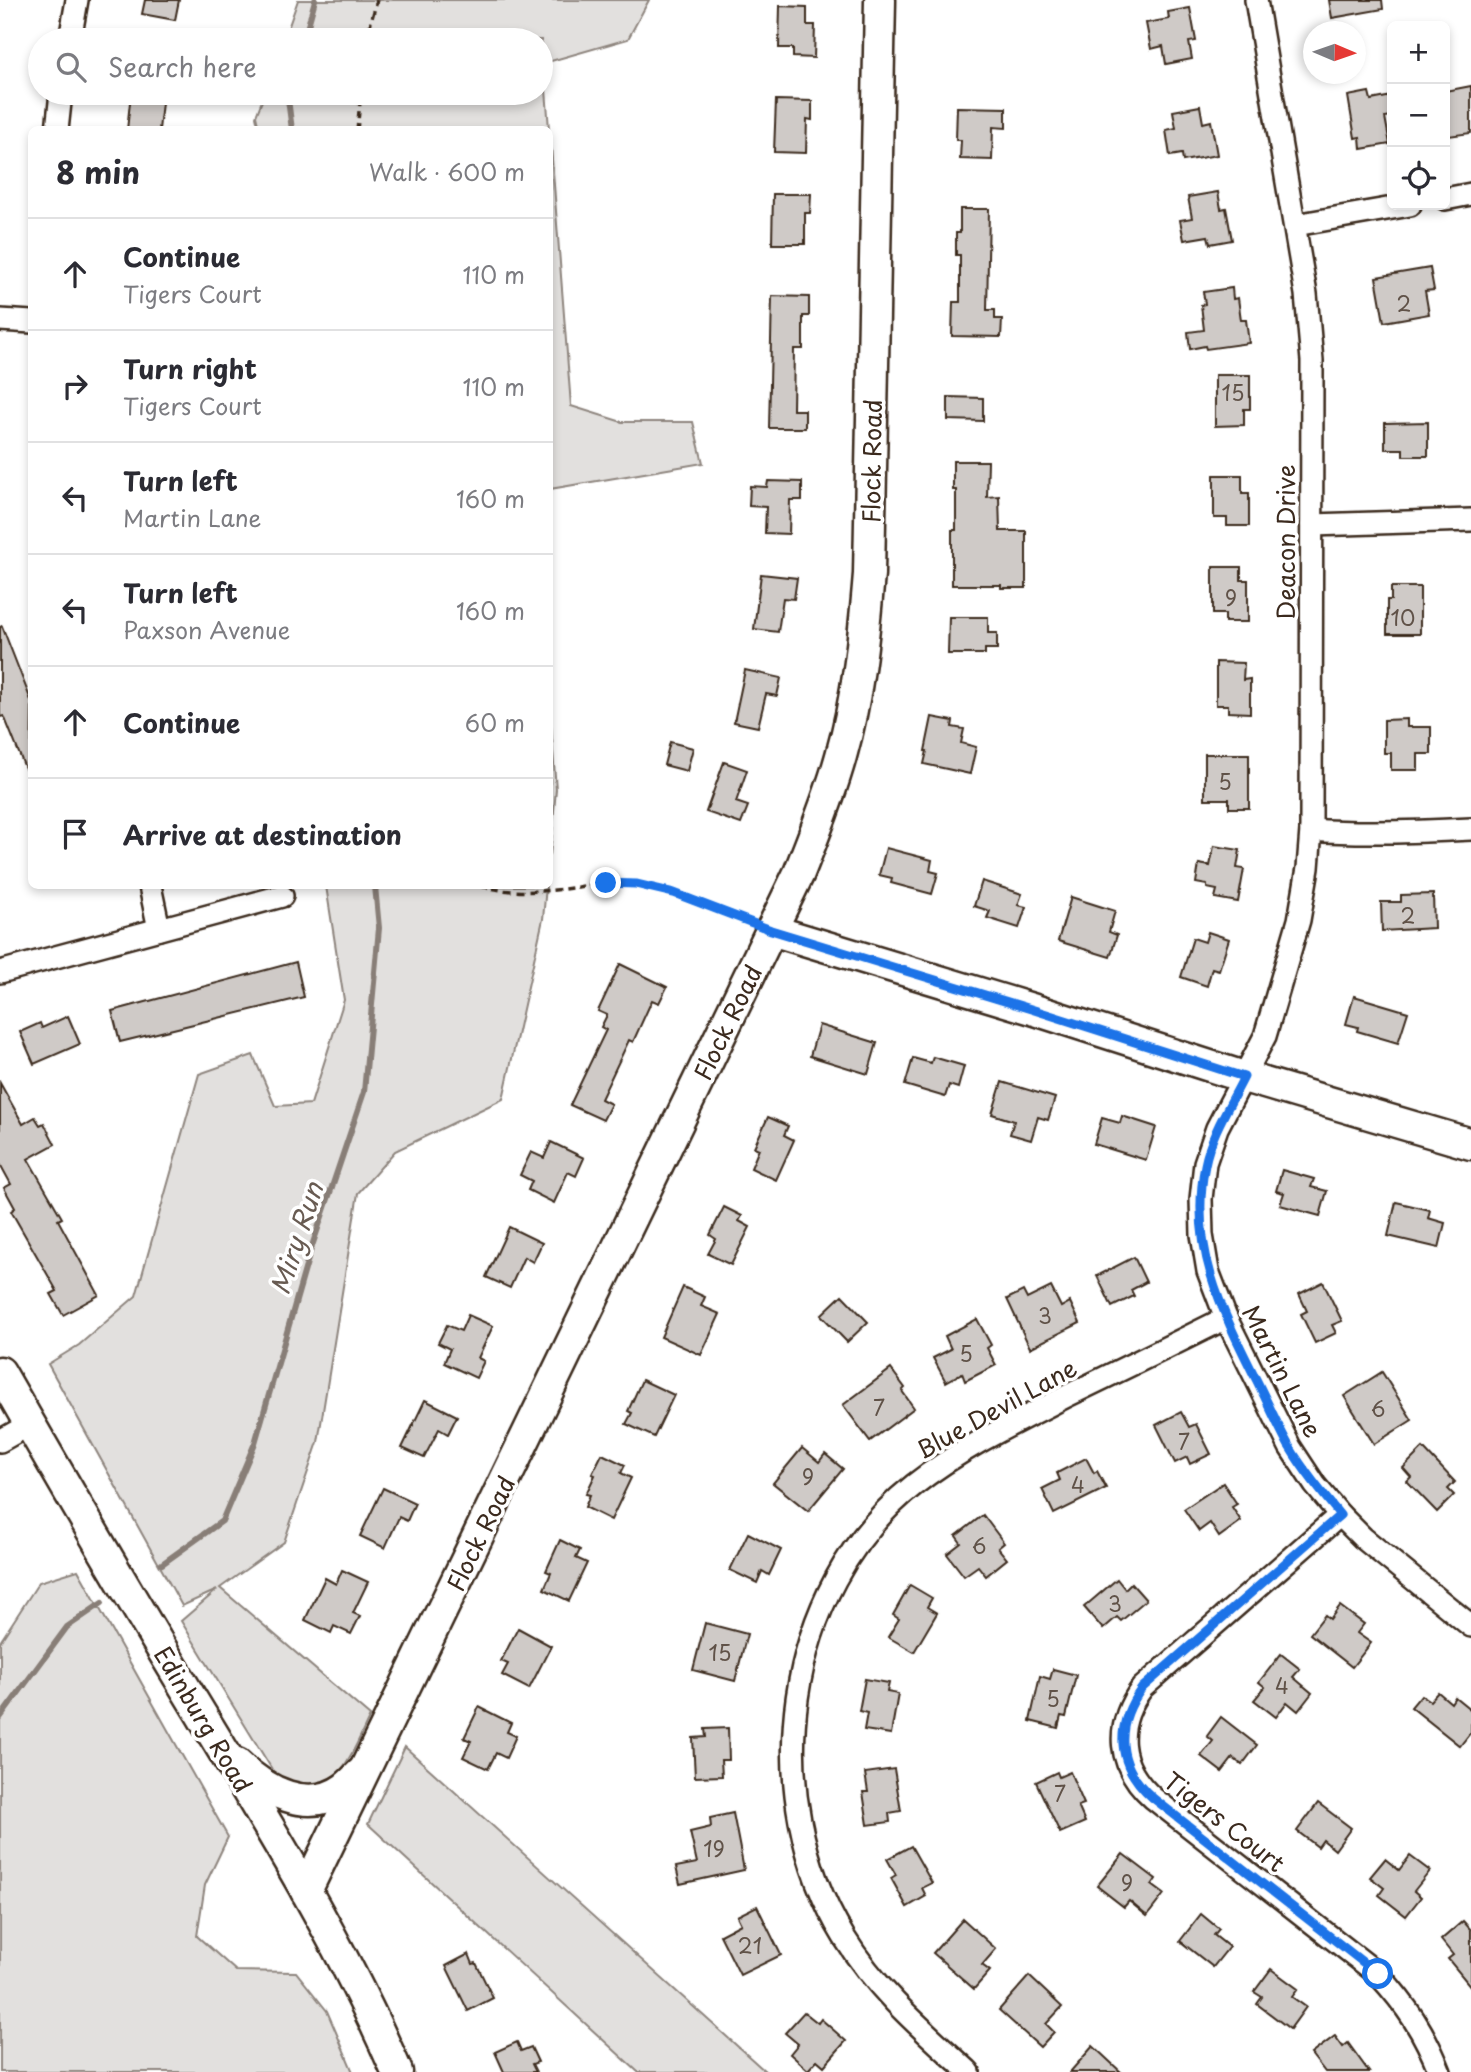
<!DOCTYPE html>
<meta charset="utf-8">
<style>
body{margin:0;font-family:"Playpen Sans",sans-serif;background:#f2f2f3;color:#2b2b33}
.controls{position:absolute;right:21px;top:21px;display:grid;overflow:hidden;border-radius:10px;box-shadow:0 4px 10px #0003}
.controls button{width:63px;height:63px;display:grid;place-items:center;padding:0;border:0;border-bottom:2px solid #e1e1e2;background:#fff;color:#2b2b33;font:35px sans-serif}
.compass{position:absolute;left:1303px;top:21px;width:63px;height:63px;border-radius:50%;background:#fff;box-shadow:0 4px 10px #0003;rotate:92deg}
.stop{position:absolute;width:21px;height:21px;margin:-16px;border:5px solid #1a73e8;border-radius:50%;background:#fff}
.stop.end{background:#1a73e8;border-color:#fff;box-shadow:0 2px 7px #0008}
.list{margin:0;padding:0;list-style:none}
h2{display:flex;justify-content:space-between;align-items:center;height:91px;margin:0;padding:0 28px;font-size:30px}
h2 small{font-size:23px;font-weight:400;color:#7c7c81}
.list li{display:grid;grid-template-columns:46px 1fr auto;gap:21px;align-items:center;box-sizing:border-box;height:112px;padding:0 28px;border-top:2px solid #e1e1e2}
.list b{display:block;font-size:26px;white-space:nowrap}
.list p{margin:0;font-size:23px;white-space:nowrap;color:#7c7c81}
.list em{font-size:23px;font-style:normal;color:#7c7c81}
.icon{flex:none;width:38px;height:38px;fill:none;stroke:currentColor;stroke-width:2;stroke-linecap:round;stroke-linejoin:round}
.map{position:relative;flex:none;width:1471px;height:2072px;overflow:hidden}
.search{position:absolute;background:#fff;box-shadow:0 4px 10px #0003;left:28px;top:28px;width:525px;height:77px;display:flex;align-items:center;gap:18px;box-sizing:border-box;padding:0 24px;border-radius:38px;color:#7c7c81;font-size:26px}
.panel{position:absolute;background:#fff;box-shadow:0 4px 10px #0003;left:28px;top:126px;width:525px;height:763px;border-radius:10px}
.map>svg:first-child{display:block}
</style>
<div class="map">
<svg width="1471" height="2072" viewBox="0 0 1471 2072">
<rect width="100%" height="100%" fill="#fff"/>
<filter id="ink" filterUnits="userSpaceOnUse"><feTurbulence type="fractalNoise" baseFrequency=".0143" numOctaves="2"/><feDisplacementMap in="SourceGraphic" scale="14" xChannelSelector="R" yChannelSelector="G"/><feConvolveMatrix kernelMatrix="1 2 1 2 8 2 1 2 1" color-interpolation-filters="sRGB"/></filter>
<g filter="url(#ink)">
<g fill="#e2e0de" stroke="#8e857e" stroke-width="2">
<path d="M298 0H649L628 39 544 63 549 129H259L256 116 265 93H541V40H284Z"/>
<path d="M550 133 571 406 622 422H693L703 463 550 489Z"/>
<path d="M550 713 556 789 550 855Z"/>
<path d="M326 886H546L543 919 503 1099 395 1151 358 1193 318 1442 284 1542 220 1588 370 1716C355 1746 334 1808 290 1785 284 1782 278 1776 273 1771L181 1621 217 1590 182 1606 48 1364 79 1345 136 1296 199 1074 253 1055 275 1106 311 1104 344 1000Z"/>
<path d="M78 1570 228 1837 205 1885 197 1936 236 1971 296 1972 327 2011 353 2072H0V1642L39 1582Z"/>
<path d="M405 1747 766 2072H638L368 1824Z"/>
</g>
<g fill="none" stroke-linecap="round" stroke-linejoin="round">
<g stroke="#887e77" stroke-width="6">
<path d="M304 40 315 0"/>
<path d="M289 93 288 99 292 130"/>
<path d="M162 1564 222 1521 255 1443 310 1252 364 1092 379 928 375 886"/>
<path d="M0 1718 67 1627 102 1603"/>
</g>
</g>
<g fill="#cfcac7" stroke="#3b2a1e" stroke-width="2">
<path d="M145 0H179L175 20 142 14Z"/>
<path d="M1329 0H1382L1383 9 1332 18Z"/>
<path d="M780 6 807 7V25H815L814 58 793 57V48H779Z"/>
<path d="M1190 8 1196 41 1189 42 1192 59 1166 64 1163 46 1151 49 1146 23 1169 19 1168 12Z"/>
<path d="M1471 86V133L1449 136 1445 114V91Z"/>
<path d="M1369 92 1371 100 1392 96V116L1385 117 1390 144 1361 149 1360 137 1355 138 1348 96Z"/>
<path d="M131 93H163L159 130H127Z"/>
<path d="M776 100 812 101V120L807 119 806 153 774 152Z"/>
<path d="M1200 106 1203 123 1211 121 1217 155 1183 161 1182 154 1170 156 1166 130 1176 128 1173 111Z"/>
<path d="M957 107 1006 108V128L993 127 992 160 960 159 961 140H956Z"/>
<path d="M1218 192 1221 209 1226 208 1232 240 1210 244 1208 236 1184 240 1180 220 1192 218 1188 197Z"/>
<path d="M773 194H811L810 213H805V244H772Z"/>
<path d="M960 209H989L987 310H995V319H1002L1001 337 952 336 953 302H960V255H956V233H960Z"/>
<path d="M1430 268 1434 290 1425 291 1429 314 1384 322 1376 277Z"/>
<path d="M1232 288 1233 299 1238 298 1241 320H1246L1249 343 1206 349 1205 346 1190 349 1188 332 1204 330 1201 305 1205 304 1203 292Z"/>
<path d="M772 296 809 297V316H803V349H794L793 410H805V428H769Z"/>
<path d="M1215 375H1250V409H1244V425L1215 426Z"/>
<path d="M948 397 983 398V421L948 420Z"/>
<path d="M1428 422V456H1403V449H1385V423Z"/>
<path d="M953 461H988L987 497 999 496 1000 531H1026V588H1001V585H952V530H956V490H953Z"/>
<path d="M1214 475H1242V493H1249V526H1227V518H1214Z"/>
<path d="M768 481 802 482V500H790L789 534 765 533 766 507 749 506 750 486 767 487Z"/>
<path d="M1213 567H1241V580H1248V622H1225V614H1213Z"/>
<path d="M761 574 797 578 794 599 783 598 778 632 754 629Z"/>
<path d="M1391 587H1420V634H1387V600H1391Z"/>
<path d="M949 617H988V633H997V649H985V654H948Z"/>
<path d="M2 626 32 703 31 783 4 716 0 717V627Z"/>
<path d="M1216 662 1244 663 1243 680 1250 679V713L1228 712V705H1216Z"/>
<path d="M745 670 781 678 777 696 766 694 758 727 734 722Z"/>
<path d="M932 717 953 721 952 727 964 729 961 743 976 747 970 774 924 764 927 751H925Z"/>
<path d="M1407 719V727H1431V754H1418V770H1391V753H1384V720Z"/>
<path d="M670 742 693 748 687 771 664 765Z"/>
<path d="M1205 754H1249V808H1229V799H1205Z"/>
<path d="M724 762 747 770 736 802 748 806 741 824 706 812Z"/>
<path d="M1214 846 1240 850 1237 868 1244 869 1238 902 1215 898 1217 890 1207 888V885L1196 883 1199 864 1210 866Z"/>
<path d="M886 848 932 860 930 871 938 873 932 894 891 883 892 878 879 875Z"/>
<path d="M982 881 1022 894 1018 905 1026 907 1019 928 987 918 990 911 974 906Z"/>
<path d="M1433 894 1434 928 1382 931 1381 902H1401V895Z"/>
<path d="M1071 897 1115 911 1109 932 1117 935 1110 957 1058 941Z"/>
<path d="M1208 932 1229 939 1219 970 1212 968 1207 986 1181 977 1193 938 1205 942Z"/>
<path d="M296 962 304 997 120 1042 112 1011Z"/>
<path d="M620 964 667 987 659 1003 652 1000 633 1042 629 1040 601 1099 611 1104 603 1120 570 1105 606 1030 601 1027 607 1015 598 1011Z"/>
<path d="M1354 996 1408 1012 1398 1043 1357 1031 1358 1027 1346 1024Z"/>
<path d="M68 1016 80 1044 34 1064 20 1032 40 1023 42 1028Z"/>
<path d="M819 1025 877 1043 868 1074 810 1056Z"/>
<path d="M933 1057 964 1066 958 1088 949 1085 945 1097 905 1085 913 1058 931 1063Z"/>
<path d="M1002 1082 1055 1098 1048 1120 1038 1117 1031 1140 1010 1134 1014 1121 992 1114Z"/>
<path d="M0 1083 23 1124 35 1117 40 1125 44 1123 55 1144 28 1159 62 1218 58 1220 99 1295 63 1315 51 1294 57 1291 11 1211 15 1208 4 1188 11 1184 0 1164Z"/>
<path d="M1122 1116 1156 1127 1146 1160 1094 1144 1102 1118 1120 1123Z"/>
<path d="M768 1117 788 1126 784 1135 794 1140 776 1180 751 1168 759 1149 754 1147Z"/>
<path d="M551 1142 584 1158 576 1176 568 1172 554 1203 528 1190 532 1181 520 1175 531 1152 544 1158Z"/>
<path d="M1282 1170 1314 1179 1311 1187 1327 1191 1320 1216 1280 1205 1284 1193 1276 1191Z"/>
<path d="M1396 1202 1430 1210 1428 1218 1445 1223 1439 1248 1388 1236Z"/>
<path d="M724 1207 742 1216 739 1221 750 1227 731 1265 708 1254 716 1239 710 1235Z"/>
<path d="M509 1227 542 1243 533 1262 524 1257 510 1288 486 1277Z"/>
<path d="M1134 1257 1146 1282 1131 1290 1134 1296 1112 1307 1097 1276Z"/>
<path d="M1323 1282 1342 1321 1332 1325 1336 1333 1315 1343 1301 1314 1307 1311 1299 1294Z"/>
<path d="M683 1287 705 1297 701 1306 720 1314 701 1355 661 1337Z"/>
<path d="M1051 1287 1061 1307 1070 1302 1080 1323 1030 1348 1007 1299 1023 1291 1027 1299Z"/>
<path d="M842 1295 868 1322 847 1342 821 1315Z"/>
<path d="M468 1315 493 1326 478 1358 484 1361 476 1378 444 1363 450 1349 438 1343 447 1325 461 1331Z"/>
<path d="M977 1319 991 1345 987 1348 996 1365 965 1381 962 1373 946 1382 933 1358 951 1349 945 1336Z"/>
<path d="M891 1369 905 1388 902 1391 914 1408 870 1441 843 1405Z"/>
<path d="M1382 1372 1412 1420 1374 1444 1344 1396Z"/>
<path d="M642 1380 674 1395 654 1437 626 1424 632 1413 628 1411Z"/>
<path d="M425 1400 457 1416 448 1434 439 1429 424 1458 402 1448Z"/>
<path d="M1181 1412 1189 1427 1196 1424 1211 1454 1190 1464 1187 1457 1175 1463 1156 1425Z"/>
<path d="M802 1448 819 1462 825 1454 843 1469 808 1511 773 1483Z"/>
<path d="M1423 1448 1455 1482 1448 1489 1454 1495 1437 1512 1407 1481 1411 1477 1403 1468Z"/>
<path d="M602 1454 625 1465 621 1473 631 1478 611 1520 585 1507 590 1495 586 1494 595 1475 592 1474Z"/>
<path d="M1086 1458 1094 1473 1097 1471 1106 1488 1054 1514 1042 1489 1060 1480 1057 1473Z"/>
<path d="M1223 1483 1237 1504 1232 1507 1241 1521 1219 1537 1210 1523 1199 1531 1184 1509Z"/>
<path d="M383 1488 415 1503 407 1521 399 1517 385 1548 360 1536Z"/>
<path d="M983 1515 1004 1543 998 1548 1007 1559 986 1576 978 1566 964 1576 947 1554 961 1543 956 1536Z"/>
<path d="M748 1533 781 1550 769 1575 762 1571 757 1583 730 1570Z"/>
<path d="M560 1540 580 1550 576 1558 587 1563 569 1601 544 1589 551 1573 546 1571Z"/>
<path d="M342 1570 368 1582 353 1613 360 1616 351 1634 334 1626 331 1633 305 1620 325 1578 336 1584Z"/>
<path d="M1117 1579 1125 1589 1131 1583 1146 1600 1121 1621 1117 1617 1103 1629 1084 1607Z"/>
<path d="M910 1585 932 1598 927 1607 937 1613 914 1652 888 1637 899 1619 893 1615Z"/>
<path d="M1340 1606 1364 1624 1357 1633 1371 1643 1352 1667 1310 1634 1325 1615 1330 1619Z"/>
<path d="M705 1623 747 1634 735 1681 693 1670Z"/>
<path d="M518 1628 551 1646 529 1689 502 1675 508 1664 501 1661Z"/>
<path d="M1281 1654 1300 1669 1293 1677 1312 1693 1298 1711 1287 1702 1276 1717 1254 1700 1265 1687 1259 1682Z"/>
<path d="M1053 1669 1076 1675 1066 1717 1061 1716 1058 1728 1030 1721 1040 1676 1050 1679Z"/>
<path d="M865 1679 889 1683 887 1692 898 1694 891 1734 864 1730 867 1713 859 1711Z"/>
<path d="M1438 1692 1451 1703 1455 1697 1471 1710V1732L1460 1746 1411 1707 1421 1695 1430 1701Z"/>
<path d="M479 1707 511 1723 507 1732 516 1736 506 1758 496 1753 488 1769 463 1757 471 1741 464 1738Z"/>
<path d="M1221 1717 1257 1745 1242 1765 1233 1758 1222 1772 1201 1756 1213 1741 1207 1736Z"/>
<path d="M728 1728 729 1760H721L722 1776 695 1777 693 1738 706 1737 705 1729Z"/>
<path d="M894 1769 901 1811 889 1813 890 1822 868 1825 863 1792H868L865 1773Z"/>
<path d="M1057 1772 1059 1777 1070 1772 1084 1804 1078 1806 1085 1822 1060 1833 1036 1782Z"/>
<path d="M1318 1803 1351 1828 1335 1850 1323 1840 1318 1847 1297 1831Z"/>
<path d="M733 1813 744 1870 680 1884 676 1867 697 1863 690 1832 711 1827 710 1818Z"/>
<path d="M911 1846 932 1883 922 1888 926 1896 907 1907 891 1878 896 1875 887 1859Z"/>
<path d="M1123 1854 1156 1879 1152 1885 1164 1894 1147 1916 1129 1901 1124 1907 1097 1886Z"/>
<path d="M1410 1856 1430 1871 1414 1891 1421 1897 1406 1916 1379 1895 1384 1888 1370 1877 1385 1859 1399 1870Z"/>
<path d="M757 1906 781 1955 740 1975 720 1935 741 1924 737 1916Z"/>
<path d="M1201 1914 1219 1929 1214 1935 1229 1947 1213 1967 1180 1941Z"/>
<path d="M963 1919 996 1949 982 1965 990 1971 974 1989 933 1953Z"/>
<path d="M1463 1921 1471 1930V1987L1448 1959 1453 1955 1441 1940Z"/>
<path d="M469 1954 473 1964 476 1963 493 1998 468 2011 446 1966Z"/>
<path d="M1271 1969 1298 1989 1292 1997 1306 2007 1290 2029 1257 2004 1262 1997 1254 1992Z"/>
<path d="M1029 1976 1062 2007 1046 2024 1054 2032 1040 2047 999 2010Z"/>
<path d="M804 2012 818 2023 821 2019 846 2041 824 2066 817 2060 808 2070 790 2054 798 2044 785 2033Z"/>
<path d="M1335 2036 1343 2047 1348 2043 1369 2072H1325L1311 2054Z"/>
<path d="M517 2042 521 2051 531 2047 538 2062 532 2064 536 2072H504L495 2052Z"/>
<path d="M1093 2046 1121 2072H1070Z"/>
</g>
<g fill="none" stroke-linecap="round" stroke-linejoin="round">
<defs>
<g id="street">
<path d="M1256 0 1306 294 1312 361 1311 830 1308 868 1299 920 1265 1036 1217 1128 1205 1163 1201 1199 1202 1235 1208 1271 1226 1318 1290 1447 1315 1485 1340 1515 1363 1538 1471 1626"/>
<path d="M70 40 77 0"/>
<path d="M57 130 61 93"/>
<path d="M1445 199 1471 194"/>
<path d="M1295 225 1410 205"/>
<path d="M0 320 32 322"/>
<path d="M1312 525 1471 520"/>
<path d="M1311 830C1364 834 1418 832 1471 829"/>
<path d="M150 886 159 929"/>
<path d="M0 972 282 896"/>
<path d="M0 1441 30 1424"/>
<path d="M1340 1515 1142 1688C1114 1726 1117 1766 1153 1798L1378 1974C1407 2006 1424 2031 1440 2072"/>
<path d="M969 2072C922 2029 878 1992 844 1937 758 1796 782 1589 914 1485 961 1448 1016 1422 1069 1395 1121 1370 1174 1344 1226 1318"/>
</g>
<g id="secondary">
<path d="M771 930 1032 1009 1244 1077 1471 1144"/>
<path d="M0 1372C63 1482 127 1592 193 1701 266 1821 341 1942 397 2072"/>
<path d="M237 1764C265 1791 308 1815 345 1788 351 1783 356 1778 361 1773"/>
<path d="M306 1891 799 873C814 835 830 796 841 756 858 696 864 635 869 574L880 0"/>
</g>
</defs>
<use href="#street" stroke="#3b2a1e" stroke-width="26"/>
<use href="#secondary" stroke="#3b2a1e" stroke-width="35"/>
<g stroke="#3b2a1e" stroke-width="3.5" stroke-dasharray="7 5" stroke-linecap="butt">
<path d="M366 40 377 0"/>
<path d="M357 130 361 93"/>
<path d="M481 886C511 894 541 892 572 888 585 886 597 883 610 883 659 883 704 905 750 922"/>
</g>
<use href="#street" stroke="#fff" stroke-width="21"/>
<use href="#secondary" stroke="#fff" stroke-width="30"/>
</g>
</g>
<g fill="none" stroke-linecap="round" stroke-linejoin="round" filter="url(#ink)">
<path stroke="#1a73e8" stroke-width="9" d="M606 883 636 884 674 893 771 930 1031 1009 1244 1077C1230 1105 1211 1134 1205 1165 1189 1246 1221 1309 1256 1379 1267 1401 1277 1424 1289 1446 1304 1471 1322 1493 1340 1515L1142 1688C1114 1726 1116 1766 1153 1798L1378 1974"/>
</g>
<g text-anchor="middle" dominant-baseline="central" stroke-width="7" stroke-linejoin="round" paint-order="stroke">
<g font-size="21" fill="#605248">
<text x="1404" y="303">2</text>
<text x="1233" y="392">15</text>
<text x="1231" y="597">9</text>
<text x="1403" y="617">10</text>
<text x="1225" y="781">5</text>
<text x="1408" y="915">2</text>
<text x="1045" y="1315">3</text>
<text x="966" y="1353">5</text>
<text x="879" y="1407">7</text>
<text x="1378" y="1408">6</text>
<text x="1184" y="1441">7</text>
<text x="808" y="1476">9</text>
<text x="1078" y="1484">4</text>
<text x="979" y="1545">6</text>
<text x="1115" y="1603">3</text>
<text x="720" y="1652">15</text>
<text x="1282" y="1685">4</text>
<text x="1053" y="1698">5</text>
<text x="1060" y="1793">7</text>
<text x="714" y="1848">19</text>
<text x="1127" y="1882">9</text>
<text x="750" y="1945">21</text>
</g>
<g font-size="24" fill="#3b2a1e" stroke="#fff">
<text transform="translate(871 461) rotate(-89)">Flock Road</text>
<text transform="translate(1285 542) rotate(-90)">Deacon Drive</text>
<text transform="translate(727 1022) rotate(-64)">Flock Road</text>
<text transform="translate(1283 1371) rotate(63)">Martin Lane</text>
<text transform="translate(996 1408) rotate(-29)">Blue Devil Lane</text>
<text transform="translate(480 1533) rotate(-64)">Flock Road</text>
<text transform="translate(204 1719) rotate(59)">Edinburg Road</text>
<text transform="translate(1225 1821) rotate(38)">Tigers Court</text>
</g>
<g font-size="26" font-style="italic" fill="#685b52" stroke="#fff">
<text transform="translate(296 1238) rotate(-72)">Miry Run</text>
</g>
</g>
</svg>
<div class="controls">
<button>+</button>
<button>−</button>
<button><svg class="icon" aria-label="locate" viewBox="0 0 24 24"><circle cx="12" cy="12" r="6"/><path d="M12 2v4M12 18v4M2 12h4M18 12h4"/></svg></button>
</div>
<svg class="compass" viewBox="-18 -18 36 36"><path d="M0-13l5 13h-10z" fill="#e53935"/><path d="M0 13l5-13h-10z" fill="#7c7c81"/></svg>
<div class="stop" style="left:1378px;top:1974px"></div>
<div class="stop end" style="left:606px;top:883px"></div>
<div class="search"><svg class="icon" aria-label="search" viewBox="0 0 24 24"><circle cx="10" cy="10" r="6"/><path d="M15 15l6 6"/></svg>Search here</div>
<section class="panel">
<h2>8 min<small>Walk · 600 m</small></h2>
<ul class="list">
<li><svg class="icon" aria-label="ahead" viewBox="0 0 24 24"><path d="M12 20V5M6 11l6-6 6 6"/></svg><div><b>Continue</b><p>Tigers Court</p></div><em>110 m</em></li>
<li><svg class="icon" aria-label="right" viewBox="0 0 24 24"><path d="M7 20v-9h11M14 6l5 5-5 5"/></svg><div><b>Turn right</b><p>Tigers Court</p></div><em>110 m</em></li>
<li><svg class="icon" aria-label="left" viewBox="0 0 24 24"><path d="M17 20v-9H6M10 6l-5 5 5 5"/></svg><div><b>Turn left</b><p>Martin Lane</p></div><em>160 m</em></li>
<li><svg class="icon" aria-label="left" viewBox="0 0 24 24"><path d="M17 20v-9H6M10 6l-5 5 5 5"/></svg><div><b>Turn left</b><p>Paxson Avenue</p></div><em>160 m</em></li>
<li><svg class="icon" aria-label="ahead" viewBox="0 0 24 24"><path d="M12 20V5M6 11l6-6 6 6"/></svg><div><b>Continue</b></div><em>60 m</em></li>
<li><svg class="icon" aria-label="arrive" viewBox="0 0 24 24"><path d="M6 21V4h12l-3 4 3 4H6"/></svg><div><b>Arrive at destination</b></div></li>
</ul>
</section>
</div>
